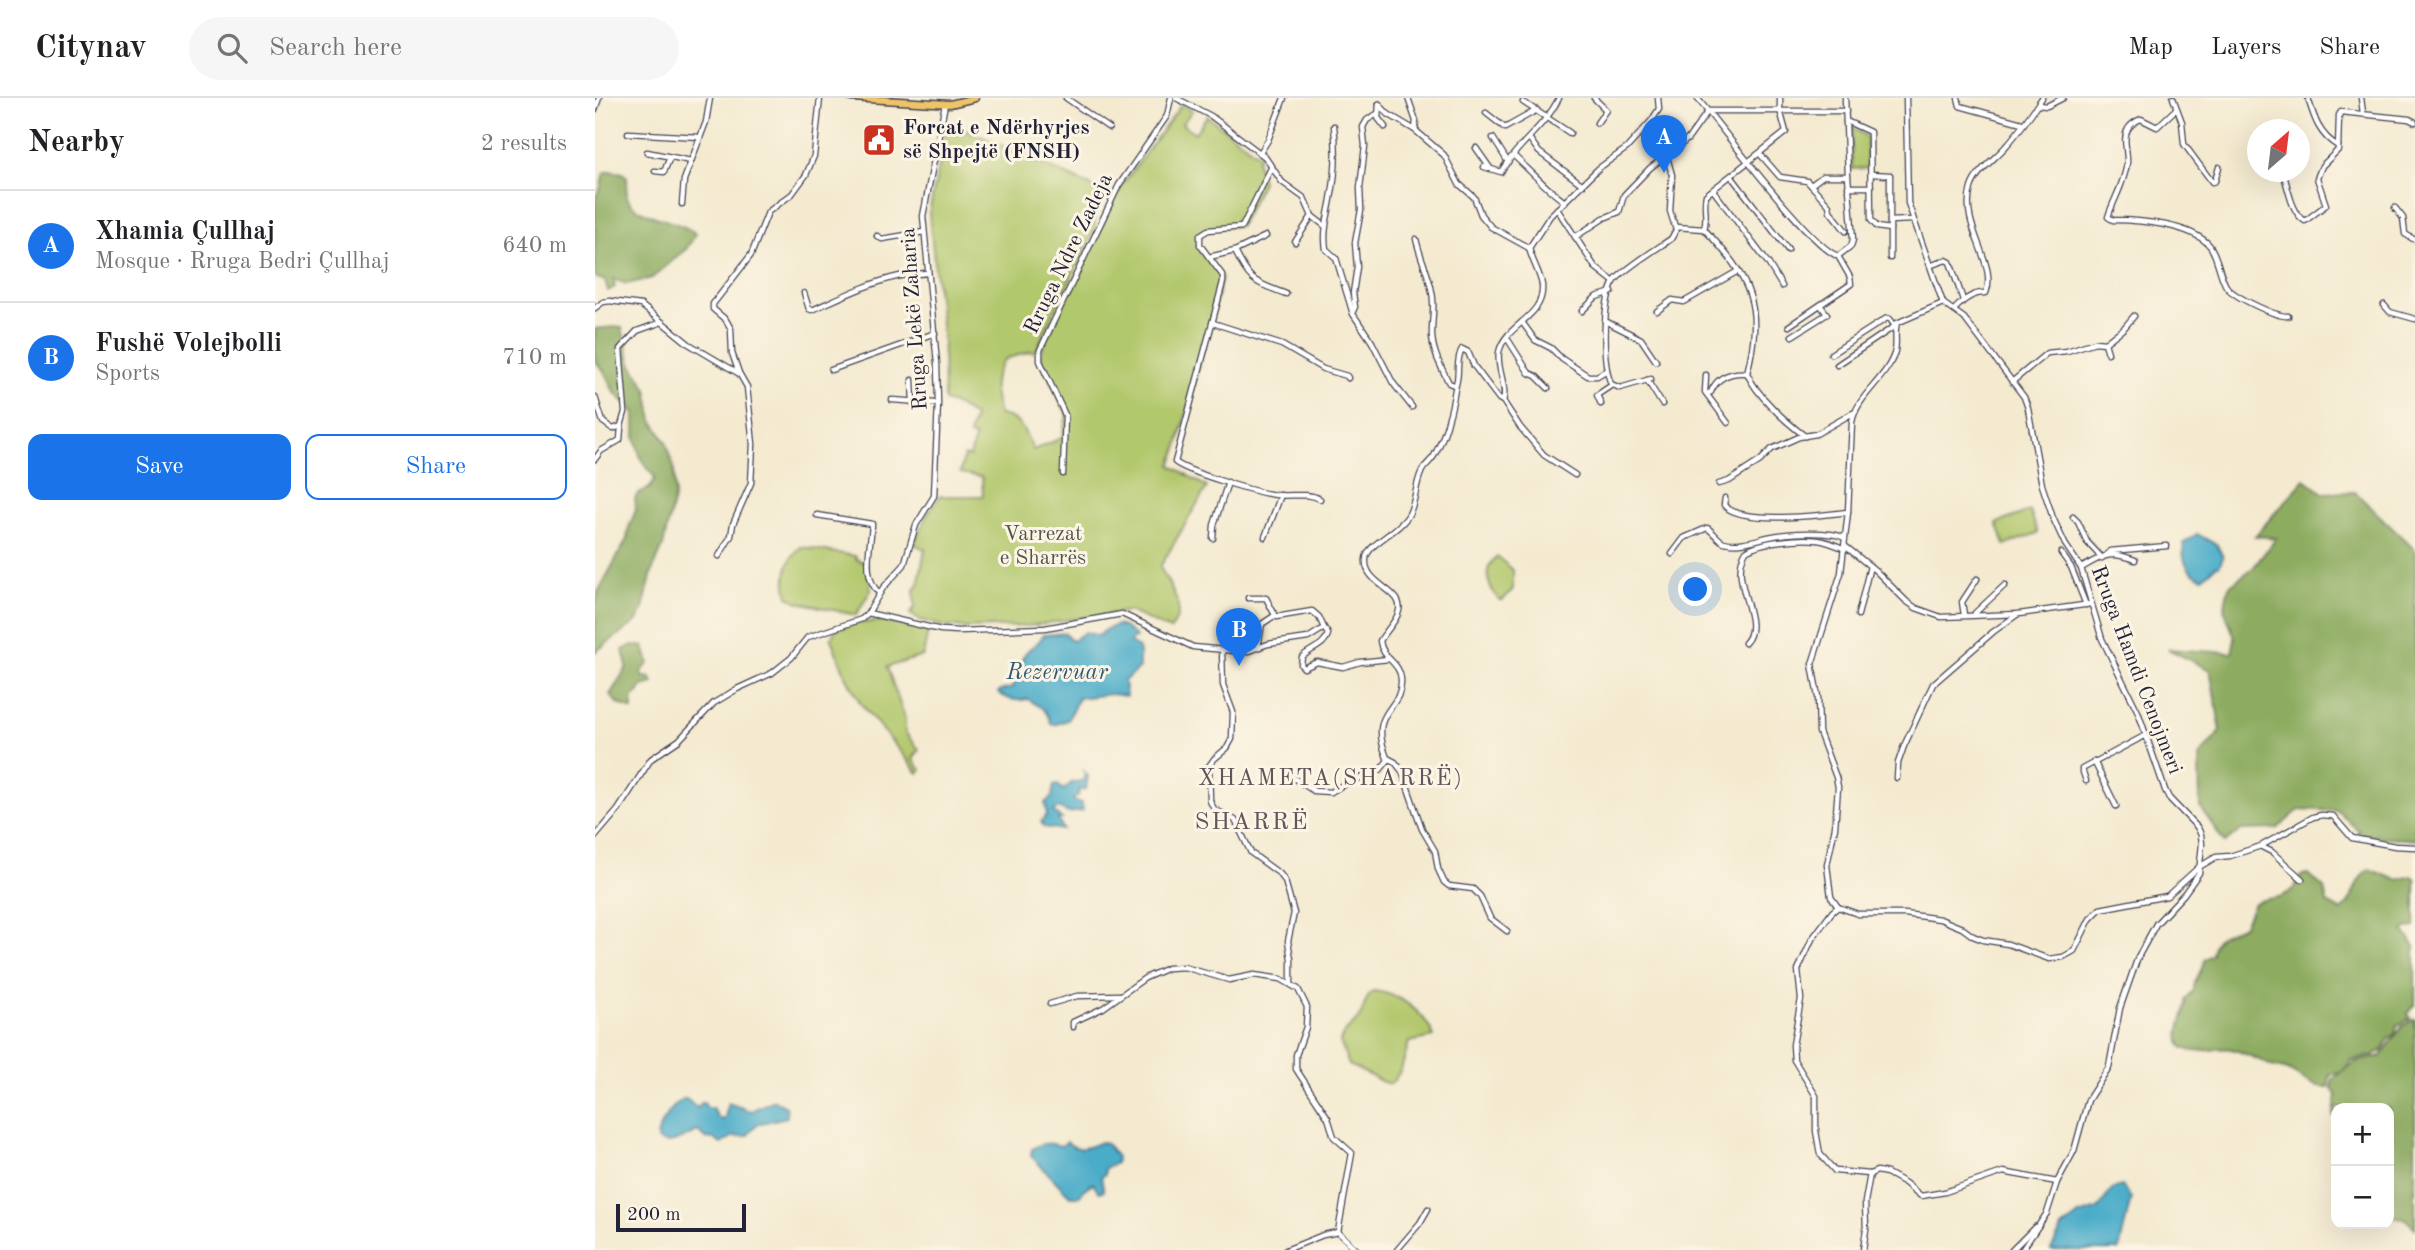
<!DOCTYPE html>
<meta charset="utf-8">
<style>
body{margin:0;font-family:"Old Standard TT",serif;background:#f6f6f6;color:#202124}
.controls{position:absolute;right:21px;bottom:21px;display:grid;overflow:hidden;border-radius:14px;box-shadow:0 7px 28px #0002}
.controls button{width:63px;height:63px;display:grid;place-items:center;padding:0;border:0;border-bottom:2px solid #e0e0e0;background:#fff;color:#202124;font:35px sans-serif}
.compass{position:absolute;left:1652px;top:21px;width:63px;height:63px;border-radius:50%;background:#fff;box-shadow:0 7px 28px #0002;rotate:28deg}
.scale{position:absolute;left:21px;bottom:18px;width:130px;box-sizing:border-box;padding-left:7px;border:4px solid #22223b;border-top:0;font-size:19px;line-height:24px;white-space:nowrap;color:#22223b;-webkit-text-stroke:5px #fcf5e5;paint-order:stroke}
.you{position:absolute;left:1101px;top:492px;width:24px;height:24px;margin:-18px;border:5px solid #fff;border-radius:50%;background:#1a73e8;box-shadow:0 0 0 10px #1a73e833}
.badge{display:grid;place-items:center;width:46px;height:46px;border-radius:50%;background:#1a73e8;color:#fff;font-size:23px;font-weight:700}
.pin{position:absolute;translate:-50% -58px;filter:drop-shadow(0 2px 4px #0008)}
.pin::after{content:'';position:absolute;top:37px;width:24px;height:21px;background:inherit;clip-path:polygon(0 0,100% 0,50% 100%)}
.list{margin:0;padding:0;list-style:none}
h2{display:flex;justify-content:space-between;align-items:center;height:91px;margin:0;padding:0 28px;font-size:30px}
h2 small{font-size:23px;font-weight:400;color:#757577}
.list li{display:grid;grid-template-columns:46px 1fr auto;gap:21px;align-items:center;box-sizing:border-box;height:112px;padding:0 28px;border-top:2px solid #e0e0e0}
.list b{display:block;font-size:26px;white-space:nowrap}
.list p{margin:0;font-size:23px;white-space:nowrap;color:#757577}
.list em{font-size:23px;font-style:normal;color:#757577}
.actions{display:flex;gap:14px;padding:21px 28px}
.actions a{flex:1;padding:16px 0;border:2px solid #1a73e8;border-radius:14px;text-align:center;font-size:24px;color:#1a73e8}
.actions .main{background:#1a73e8;color:#fff}
.icon{flex:none;width:38px;height:38px;fill:none;stroke:currentColor;stroke-width:2;stroke-linecap:round;stroke-linejoin:round}
.map{position:relative;flex:none;width:1820px;height:1152px;overflow:hidden}
header{display:flex;align-items:center;gap:42px;box-sizing:border-box;height:98px;padding:0 35px;background:#fff;border-bottom:2px solid #e0e0e0}
header strong{font-size:33px}
nav{display:flex;gap:38px;margin-inline-start:auto;font-size:24px}
.search{width:490px;height:63px;background:#f6f6f6;display:flex;align-items:center;gap:18px;box-sizing:border-box;padding:0 24px;border-radius:38px;color:#757577;font-size:26px}
main{display:flex}
aside{flex:1;background:#fff}
.map>svg:first-child{display:block}
</style>
<header>
<strong>Citynav</strong>
<div class="search"><svg class="icon" aria-label="search" viewBox="0 0 24 24"><circle cx="10" cy="10" r="6"/><path d="M15 15l6 6"/></svg>Search here</div>
<nav><a>Map</a><a>Layers</a><a>Share</a></nav>
</header>
<main>
<aside>
<h2>Nearby<small>2 results</small></h2>
<ul class="list">
<li><span class="badge">A</span><div><b>Xhamia Çullhaj</b><p>Mosque · Rruga Bedri Çullhaj</p></div><em>640 m</em></li>
<li><span class="badge">B</span><div><b>Fushë Volejbolli</b><p>Sports</p></div><em>710 m</em></li>
</ul>
<div class="actions"><a class="main">Save</a><a>Share</a></div>
</aside>
<div class="map">
<svg width="1820" height="1152" viewBox="0 0 1820 1152">
<rect width="100%" height="100%" fill="#fcf5e5"/>
<filter id="ink" filterUnits="userSpaceOnUse"><feTurbulence type="fractalNoise" baseFrequency=".0143" numOctaves="2"/><feDisplacementMap in="SourceGraphic" scale="14" xChannelSelector="R" yChannelSelector="G"/><feConvolveMatrix kernelMatrix="1 2 1 2 8 2 1 2 1" color-interpolation-filters="sRGB"/></filter>
<filter id="wash" filterUnits="userSpaceOnUse"><feTurbulence type="fractalNoise" baseFrequency=".00686" numOctaves="4" result="noise"/><feDisplacementMap in="SourceGraphic" scale="28" xChannelSelector="R" yChannelSelector="G"/><feGaussianBlur stdDeviation="1.57" result="paint"/><feColorMatrix in="noise" values="0 0 0 0 0 0 0 0 0 0 0 0 0 0 0 0 0 1.4 0 .05"/><feComposite in="paint" operator="in"/></filter>
<g filter="url(#wash)">
<rect width="100%" height="100%" fill="#f4ead0"/>
<g fill="#b2c86d" stroke="#6a7554" stroke-width="2">
<path d="M587 6 597 13 587 26 600 35 612 18 664 57 662 64 667 84 645 128 611 130 602 138 604 150 627 180 581 355 576 367 612 389 565 469C576 492 594 510 575 532L534 513 433 528 370 530 348 528 325 522 315 516 320 509 319 491 323 489 330 451 319 446 332 417 345 398H388L387 379 365 375 369 358 375 359 380 339 374 337 379 319 364 308 349 303 348 245 334 115 352 29 368 30 511 95 505 105 499 103 495 115 500 118V131L440 254 436 253 410 261C394 283 398 291 404 317 425 319 431 335 438 352L467 340 472 317 446 261 448 247 528 86Z"/>
<path d="M1257 29 1272 39V70L1257 71Z"/>
<path d="M1435 413 1443 435 1410 447 1402 425Z"/>
<path d="M206 449 261 458V461L272 466 276 492 261 517 203 504 193 498C188 480 191 462 206 449Z"/>
<path d="M902 459 918 472V491L908 502H904C893 488 886 471 902 459Z"/>
<path d="M287 523 333 533 328 558 292 569 310 621V634L324 652 318 661 326 672 323 675 266 606 251 578 236 541 240 532 263 525Z"/>
<path d="M778 893C804 895 830 914 839 939L814 944 806 972 796 986 788 984 754 967 745 944C748 932 757 929 764 920 770 911 769 900 778 893Z"/>
</g>
<g fill="#8dac60" stroke="#58674e" stroke-width="2">
<path d="M15 73 28 75 32 79C33 86 30 95 33 101 40 119 86 122 101 136L91 151 57 180 32 186 18 181 20 189 13 193 10 183 0 179V100L5 91 9 75Z"/>
<path d="M20 229 27 230 36 265 52 291 58 323 71 344 79 370 80 396 68 448 58 471 47 514 41 524 0 554V508L3 494 32 441 34 429 41 412 40 400 44 395 55 390 60 380 46 361 40 339V315L19 294 9 273 0 263V231Z"/>
<path d="M1710 381 1728 395 1760 394 1820 452V742L1768 737 1743 713 1705 711 1682 731 1646 732 1630 745 1605 709 1604 658 1626 633 1615 572 1573 551 1637 555 1640 540 1629 511 1634 488 1658 470 1681 440 1660 438Z"/>
<path d="M37 547 49 549 54 565 46 574 49 579 56 580 58 585 47 588 42 596 37 600V612L22 605 15 597 32 569 28 552Z"/>
<path d="M1774 771 1802 782 1817 778 1820 780V829L1811 830 1809 833 1820 848V907L1813 915 1815 921 1802 927 1800 936 1793 942 1787 953 1776 958 1757 962 1747 974 1735 977 1733 989C1717 990 1707 979 1693 972 1688 970 1682 970 1677 968 1664 962 1649 954 1636 951 1617 948 1605 959 1587 949 1578 933 1593 918 1591 901L1599 892C1598 880 1609 873 1609 862L1617 856C1620 835 1631 836 1649 827L1659 805C1672 799 1687 802 1698 791 1704 784 1701 777 1713 776L1729 790 1732 805 1747 813C1760 802 1758 782 1774 771Z"/>
<path d="M1820 921V1130L1810 1120 1794 1118V1010H1741V1020L1738 1019 1742 998 1736 989 1738 981 1760 964 1786 958 1807 928Z"/>
</g>
<g fill="#4aacc9" stroke="#366782" stroke-width="2">
<path d="M1602 436 1622 447 1628 459 1624 468H1621L1608 480C1592 475 1586 461 1589 445Z"/>
<path d="M522 527 529 529 540 538 541 540 537 541 535 545 544 550V570L529 583 531 598 516 596 483 600 473 622 459 627 456 626C451 609 446 609 432 601 421 604 412 602 403 595L404 593 417 590C422 579 424 567 429 557 435 548 445 546 448 537L470 535 477 543 490 534 504 538 511 531Z"/>
<path d="M489 673 493 678 491 691 484 692 483 698 478 701 480 704 487 705 488 713 473 715 463 710 458 714 467 721H463L468 732 449 729 446 724 452 717 450 705 457 699 459 687H463L468 692 478 684 487 683 490 679Z"/>
<path d="M87 1001H91L103 1010 106 1005H109L112 1010H118L122 1018 127 1022 130 1020 133 1005 156 1013 179 1002 191 1009 192 1019 162 1026 152 1038 137 1039 126 1046 119 1041 110 1040 103 1033C91 1037 75 1051 62 1042 63 1024 75 1012 87 1001Z"/>
<path d="M472 1044C484 1055 493 1049 506 1044L512 1046 522 1059 521 1065 510 1070V1076L506 1079 509 1093 504 1094 498 1085 488 1092 485 1098H475L436 1058 437 1051C446 1045 456 1044 466 1048Z"/>
<path d="M1527 1088 1536 1100 1524 1152H1456L1467 1130 1484 1117 1503 1111 1517 1091Z"/>
</g>
</g>
<g filter="url(#ink)">
<g fill="none" stroke-linecap="round" stroke-linejoin="round">
<defs>
<g id="minor">
<path d="M471 0 514 30"/>
<path d="M581 0 616 18 670 59 687 84 709 100 717 118 730 128"/>
<path d="M813 0 821 23 820 32"/>
<path d="M999 0 1011 12 1002 25"/>
<path d="M1102 0C1126 28 1217 151 1243 158"/>
<path d="M1311 0 1313 105 1348 205 1369 220 1429 299 1433 310 1447 387 1458 420 1470 446 1486 470 1507 541 1543 614 1570 692 1574 700 1603 730 1606 737 1607 746 1604 775 1589 796 1561 826 1543 859 1525 910 1514 969 1493 1002 1479 1053 1462 1084 1452 1115 1427 1152"/>
<path d="M1363 0 1365 8 1427 25"/>
<path d="M1578 0 1587 24 1589 46 1617 84 1620 83 1624 69"/>
<path d="M1713 0C1719 20 1724 37 1743 48"/>
<path d="M1766 0 1768 15"/>
<path d="M928 4 975 35"/>
<path d="M784 6 793 16 820 32 849 57 864 86 879 99 886 117 896 129 934 150"/>
<path d="M784 6 783 20 790 29"/>
<path d="M1443 7 1452 8 1468 0"/>
<path d="M1581 11 1562 29 1546 21C1541 23 1536 26 1533 31 1527 41 1533 54 1532 65 1529 87 1519 100 1513 119L1518 122C1543 122 1597 126 1615 148 1623 159 1624 176 1631 188 1637 198 1681 219 1693 218"/>
<path d="M0 12 4 0"/>
<path d="M891 15 910 30 942 12"/>
<path d="M1251 23 1275 34 1276 122 1282 129 1295 131"/>
<path d="M739 28C742 52 741 76 736 101 733 119 728 133 731 151L741 160 758 216 777 244 798 285 817 309"/>
<path d="M33 35 104 39"/>
<path d="M898 40 913 64"/>
<path d="M934 40 944 54 988 87"/>
<path d="M881 50 895 70"/>
<path d="M52 54 96 63"/>
<path d="M665 55 673 42 689 0"/>
<path d="M1165 56 1185 79 1212 83 1234 107 1235 113 1251 133"/>
<path d="M919 58C936 73 951 91 970 104"/>
<path d="M677 68 647 129 613 132 605 137V147L628 178V184L580 364C592 374 663 395 681 397 695 399 712 394 725 401"/>
<path d="M889 69 906 74C921 47 950 29 964 0"/>
<path d="M60 73 69 74 75 59"/>
<path d="M1688 74C1693 88 1696 115 1710 123L1731 107 1722 80 1727 68 1743 52 1744 17 1746 14 1814 21 1820 24"/>
<path d="M1276 76 1295 77V160"/>
<path d="M1136 78 1193 152"/>
<path d="M1216 87 1228 78H1253"/>
<path d="M1253 89H1276"/>
<path d="M1118 92 1173 165 1187 188"/>
<path d="M87 106 89 82 111 24 115 0"/>
<path d="M1800 110 1808 120 1810 136 1820 142"/>
<path d="M962 111 1000 169 1019 184"/>
<path d="M1295 123 1318 122"/>
<path d="M1081 129 1109 131"/>
<path d="M1109 131C1113 119 1108 108 1111 97L1191 34 1185 12V0"/>
<path d="M1109 131C1156 180 1169 209 1152 275"/>
<path d="M282 138 287 141 329 134"/>
<path d="M980 139 1009 120 1024 114 1029 97 1055 70 1093 41 1113 13H1251"/>
<path d="M821 141C825 159 834 177 837 194 840 207 837 220 837 233 836 251 846 269 854 285L859 287"/>
<path d="M700 144 717 118"/>
<path d="M640 153C655 185 660 184 691 196"/>
<path d="M1243 158 1256 148 1258 142 1253 78 1250 0"/>
<path d="M614 159 640 153 671 138"/>
<path d="M1337 167 1351 162 1355 164 1368 202"/>
<path d="M209 195 214 211 217 212C246 199 274 185 305 178 315 176 324 176 333 175"/>
<path d="M1789 207 1795 214 1820 221"/>
<path d="M0 210 8 204 15 203 46 207 94 246 143 275"/>
<path d="M1359 212C1367 203 1378 194 1391 195 1403 165 1364 128 1376 90 1381 73 1400 61 1411 48 1424 34 1436 16 1447 0"/>
<path d="M758 213 760 209 758 195 762 169 760 145 766 112 765 90 770 48 768 29 772 22 782 16"/>
<path d="M987 213 1001 199 1017 194"/>
<path d="M1062 213 1077 202 1089 204 1143 173"/>
<path d="M1010 223 1046 241 1061 263"/>
<path d="M927 224 940 242 956 250 967 261 993 278H1002L1012 272"/>
<path d="M618 225 687 247 728 271 752 278 753 280"/>
<path d="M1194 228 1256 186 1255 179 1243 158"/>
<path d="M1197 238 1232 216 1226 208"/>
<path d="M912 240 934 275 941 278 953 290"/>
<path d="M1510 245 1513 255"/>
<path d="M1236 256 1292 220 1295 221 1300 228 1242 267"/>
<path d="M236 272 340 235"/>
<path d="M1152 275C1161 297 1191 324 1210 338"/>
<path d="M1111 277 1110 294 1133 325"/>
<path d="M1056 281 1025 290 1016 286C1007 264 1007 205 1019 184 1027 172 1063 150 1076 141L1081 132 1075 113 1077 77 1072 59"/>
<path d="M317 282 318 305"/>
<path d="M1052 282 1067 306"/>
<path d="M1417 284 1452 255 1472 253 1500 244 1510 245 1529 230 1539 218"/>
<path d="M1112 296 1116 294C1122 279 1136 274 1152 275"/>
<path d="M0 299 8 324 18 331 26 328 30 314 25 251 42 233 67 224"/>
<path d="M297 302 339 305"/>
<path d="M908 303C913 289 901 270 904 254 911 225 950 220 947 187 945 175 937 163 934 150L955 118 1004 70 1032 50 1057 22 1064 11 1063 0"/>
<path d="M1006 306 1002 297 1017 287"/>
<path d="M0 361 6 353 25 342 26 329"/>
<path d="M468 376 470 317 445 263V252L524 87 572 18 576 0"/>
<path d="M1124 386 1134 383 1165 363 1177 351 1204 339 1221 336 1258 315"/>
<path d="M1130 400 1129 407C1144 427 1229 417 1253 414"/>
<path d="M222 417 277 426C276 448 266 477 284 495"/>
<path d="M1478 419 1483 424 1492 444 1507 460"/>
<path d="M670 439 686 397"/>
<path d="M618 440 619 427 633 384"/>
<path d="M1250 448 1281 473 1311 503 1321 510 1346 519 1424 516 1496 506"/>
<path d="M1466 455 1476 469 1491 507"/>
<path d="M1077 456 1089 440 1112 430C1118 433 1123 442 1129 444 1143 448 1160 442 1173 439 1191 435 1234 432 1250 440"/>
<path d="M1512 456 1515 453 1572 448"/>
<path d="M124 458 136 438 138 426 156 385 158 346 152 289 144 275 137 255 136 231 131 222 118 211V206L156 157 173 114 197 96 211 77 219 58 225 0"/>
<path d="M1486 470C1508 458 1514 452 1540 462"/>
<path d="M653 500H671L681 519 717 513 724 519 729 530"/>
<path d="M273 515 346 532 363 533 450 530 527 516 598 549 651 554 673 546 713 540 729 530 733 536C729 549 716 550 707 559L706 567 709 570 722 564 748 569 765 564 794 561"/>
<path d="M1380 515 1410 487"/>
<path d="M1263 517 1275 468"/>
<path d="M1369 517 1367 504 1382 481"/>
<path d="M1150 545C1171 523 1132 483 1151 453 1165 443 1205 440 1223 442 1232 443 1241 447 1250 451"/>
<path d="M663 549 667 526 679 518"/>
<path d="M627 552 628 587 638 614 637 641 632 650 619 661 614 668 615 703 619 711 640 722 656 755 685 776 690 783 699 815 693 843 696 861V886"/>
<path d="M1499 663 1521 708"/>
<path d="M697 679 719 693 736 694 746 688 785 672 794 661"/>
<path d="M1302 680 1303 665 1309 648 1338 586 1398 534 1423 516"/>
<path d="M1491 683 1487 671 1551 637"/>
<path d="M0 739 23 712 56 661 84 642 119 605 142 591 177 575 196 560 213 539 267 521 273 515 288 490 309 467 321 427 339 398 343 305 342 265 328 118 350 6"/>
<path d="M1667 749 1677 754 1707 781"/>
<path d="M1243 809 1236 799 1232 767 1240 729 1243 689 1241 679 1224 634 1223 599 1217 566 1246 475 1253 414 1257 324C1262 297 1293 280 1300 253 1302 244 1299 234 1302 225L1348 205"/>
<path d="M1243 809 1263 816H1310L1345 821 1367 830 1378 838 1388 842 1413 846 1454 861 1468 859 1479 853 1495 821 1505 811 1572 798 1604 769 1621 759 1635 758 1666 748 1718 719 1727 717 1738 718 1757 740 1800 748 1820 749"/>
<path d="M1243 809 1237 814 1217 841 1203 872 1206 901 1198 947 1199 962 1221 998V1033L1225 1056 1240 1073 1275 1076 1282 1073 1292 1075 1310 1085 1326 1098 1350 1094 1408 1074 1462 1084"/>
<path d="M912 833 895 820 885 798 878 791 854 788 849 784 843 771 840 753 827 731 807 673 800 664 792 660C772 610 808 614 806 581 805 564 787 561 785 543 790 534 799 526 803 516 813 492 768 488 771 461 772 445 805 434 814 416 821 403 820 388 826 375 828 368 835 365 839 358 845 347 851 332 854 319 858 307 859 294 862 282 864 272 861 261 867 251L873 254 879 268 904 301 908 303 925 329 949 357 980 377"/>
<path d="M455 906 482 898 524 897"/>
<path d="M478 929V924L508 910 550 880 573 870 589 869 634 882 659 877 686 881 703 891 712 909 711 929 701 957V971L733 1020 739 1039 757 1055 743 1134"/>
<path d="M691 1152 728 1137 743 1134 762 1152"/>
<path d="M802 1152 825 1125 833 1111"/>
<path d="M1268 1152 1271 1132 1270 1104 1275 1076"/>
<path d="M1417 1152 1440 1129"/>
</g>
<path id="major" d="M256 0 355 6 380 0"/>
</defs>
<use href="#minor" stroke="#424051" stroke-width="7"/>
<use href="#major" stroke="#424051" stroke-width="9"/>
<use href="#minor" stroke="#fff" stroke-width="4.5"/>
<use href="#major" stroke="#efc469" stroke-width="6"/>
</g>
</g>
<defs>
<symbol id="civic-square" viewBox="-11 -11 22 22"><rect x="-9" y="-9" width="18" height="18" rx="4" fill="#c8321e" stroke="#fcf5e5"/><path d="M-.6-6.5H3V-4.5H.6V-3L4-1V1h2V6H-6V1h2V-1L-.6-3ZM-1.2 2.5V6h2.4V2.5Z" fill="#fff"/></symbol>
</defs>
<g fill-rule="evenodd">
<use href="#civic-square" x="265" y="23" width="38" height="38"/>
</g>
<g text-anchor="middle" dominant-baseline="central" stroke-width="6" stroke-linejoin="round" paint-order="stroke">
<g font-size="21" font-weight="bold" fill="#22223b" stroke="#fcf5e5" text-anchor="start">
<text x="308" y="30">Forcat e Ndërhyrjes<tspan x="308" dy="24">së Shpejtë (FNSH)</tspan></text>
</g>
<g font-size="21" fill="#22223b" stroke="#fcf5e5">
<text transform="translate(474 156) rotate(-64)">Rruga Ndre Zadeja</text>
<text transform="translate(320 221) rotate(-94)">Rruga Lekë Zaharia</text>
<text transform="translate(1541 572) rotate(69)">Rruga Hamdi Cenojmeri</text>
</g>
<g font-size="21" fill="#4d544a" stroke="#fcf5e5">
<text x="448" y="436">Varrezat<tspan x="448" dy="24">e Sharrës</tspan></text>
</g>
<g font-size="23" font-style="italic" fill="#325974" stroke="#fcf5e5">
<text x="462" y="574">Rezervuar</text>
</g>
<g font-size="23" letter-spacing="2" fill="#62565a" stroke="#fcf5e5">
<text x="736" y="680">XHAMETA(SHARRË)</text>
</g>
<g font-size="24" letter-spacing="2" fill="#62565a" stroke="#fcf5e5">
<text x="657" y="725">SHARRË</text>
</g>
</g>
</svg>
<div class="controls">
<button>+</button>
<button>−</button>
</div>
<svg class="compass" viewBox="-18 -18 36 36"><path d="M0-13l5 13h-10z" fill="#e53935"/><path d="M0 13l5-13h-10z" fill="#757577"/></svg>
<div class="scale">200 m</div>
<div class="you"></div>
<div class="pin badge" style="left:1069px;top:75px">A</div>
<div class="pin badge" style="left:644px;top:568px">B</div>
</div>
</main>
